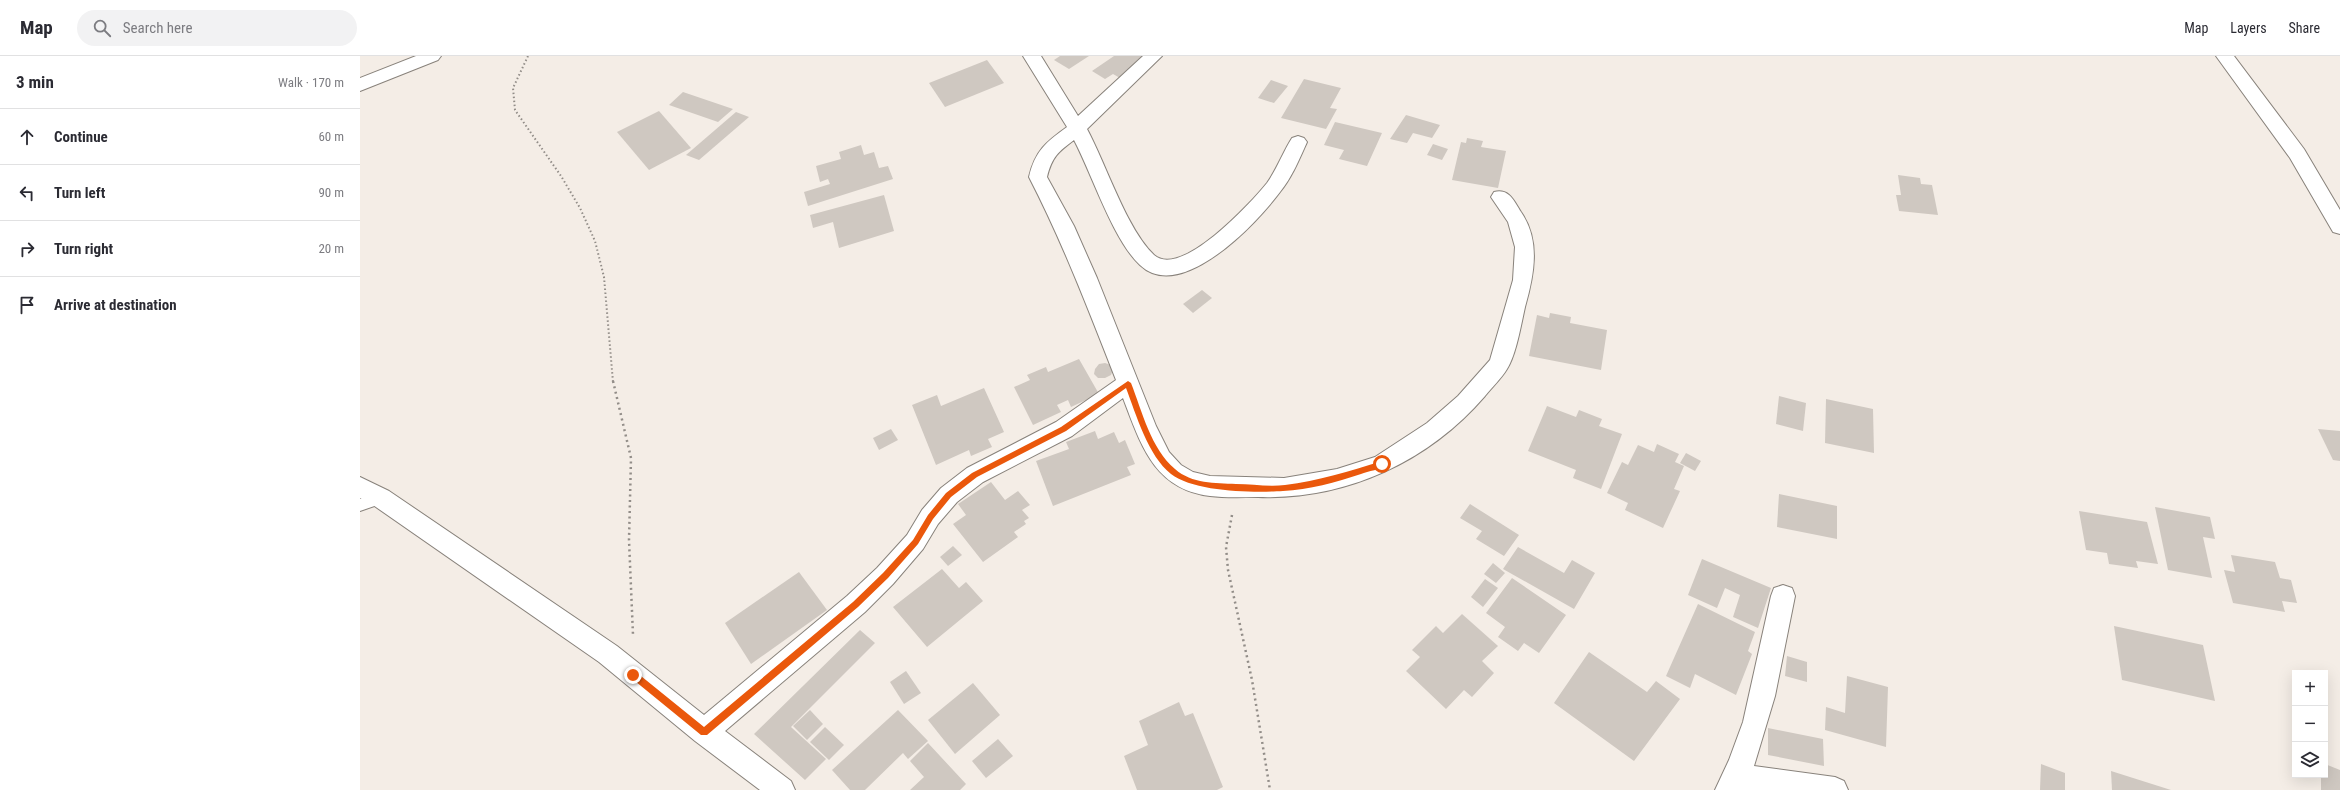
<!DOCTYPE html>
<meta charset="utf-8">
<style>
body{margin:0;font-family:"Roboto Condensed",sans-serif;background:#f2f2f3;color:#2b2b33}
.controls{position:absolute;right:12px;bottom:12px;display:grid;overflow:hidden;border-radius:0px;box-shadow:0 4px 16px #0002}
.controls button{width:36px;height:36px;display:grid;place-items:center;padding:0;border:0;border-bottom:1px solid #e1e1e2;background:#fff;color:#2b2b33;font:20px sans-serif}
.stop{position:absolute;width:12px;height:12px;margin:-9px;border:3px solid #ea580c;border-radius:50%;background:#fff}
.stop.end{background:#ea580c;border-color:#fff;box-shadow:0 1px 4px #0008}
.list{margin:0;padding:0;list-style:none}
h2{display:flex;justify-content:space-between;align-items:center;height:52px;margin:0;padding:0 16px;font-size:17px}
h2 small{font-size:13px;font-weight:400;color:#7c7c81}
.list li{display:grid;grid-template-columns:26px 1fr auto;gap:12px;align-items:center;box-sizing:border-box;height:56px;padding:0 16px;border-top:1px solid #e1e1e2}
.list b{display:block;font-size:15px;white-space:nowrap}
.list em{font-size:13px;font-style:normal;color:#7c7c81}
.icon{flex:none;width:22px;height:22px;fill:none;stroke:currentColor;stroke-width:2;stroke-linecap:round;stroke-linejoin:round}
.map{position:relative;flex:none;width:1980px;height:734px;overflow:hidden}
header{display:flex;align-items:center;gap:24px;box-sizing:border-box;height:56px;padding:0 20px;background:#fff;border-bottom:1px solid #e1e1e2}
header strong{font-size:19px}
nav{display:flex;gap:22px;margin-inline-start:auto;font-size:14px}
.search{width:280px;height:36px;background:#f2f2f3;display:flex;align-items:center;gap:10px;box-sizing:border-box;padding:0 14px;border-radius:22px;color:#7c7c81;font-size:15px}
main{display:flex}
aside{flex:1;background:#fff}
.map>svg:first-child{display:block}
</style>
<header>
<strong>Map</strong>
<div class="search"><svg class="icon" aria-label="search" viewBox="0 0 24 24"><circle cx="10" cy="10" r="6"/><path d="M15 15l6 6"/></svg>Search here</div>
<nav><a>Map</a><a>Layers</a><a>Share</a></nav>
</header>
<main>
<aside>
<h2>3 min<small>Walk · 170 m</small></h2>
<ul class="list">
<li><svg class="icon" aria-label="ahead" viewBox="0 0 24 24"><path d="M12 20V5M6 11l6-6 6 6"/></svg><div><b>Continue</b></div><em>60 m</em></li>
<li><svg class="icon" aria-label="left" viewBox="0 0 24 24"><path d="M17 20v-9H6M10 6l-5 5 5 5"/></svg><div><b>Turn left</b></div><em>90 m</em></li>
<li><svg class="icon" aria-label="right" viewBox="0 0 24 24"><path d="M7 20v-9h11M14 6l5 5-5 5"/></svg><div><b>Turn right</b></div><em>20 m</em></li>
<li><svg class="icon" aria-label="arrive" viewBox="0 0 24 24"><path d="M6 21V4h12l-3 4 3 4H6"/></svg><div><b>Arrive at destination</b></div></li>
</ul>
</aside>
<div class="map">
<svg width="1980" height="734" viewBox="0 0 1980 734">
<rect width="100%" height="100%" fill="#f4ede6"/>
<g fill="#cfc8c1">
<path d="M700 0H729L709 13 694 4Z"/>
<path d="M754 0H785L760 22 753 18 745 23 732 15Z"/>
<path d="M627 4 644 27 585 51 569 27Z"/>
<path d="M944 23 981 32 970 52 977 53 966 73 921 62Z"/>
<path d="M911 24 928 30 914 47 898 42Z"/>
<path d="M323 36 373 53 358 66 309 49Z"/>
<path d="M299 55 331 92 289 114 257 76Z"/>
<path d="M376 56 389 61 339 104 326 99Z"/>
<path d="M1046 59 1080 69 1072 82 1053 77 1047 87 1030 83Z"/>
<path d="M975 66 1022 77 1007 110 979 103 984 94 964 89Z"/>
<path d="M1107 82 1123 85 1121 91 1146 95 1138 132 1092 124 1101 86 1106 87Z"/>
<path d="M1073 88 1088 93 1082 104 1067 99Z"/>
<path d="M501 89 504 99 514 96 519 112 528 110 533 123 448 150 444 136 470 128 468 123 460 126 456 110 481 103 479 96Z"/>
<path d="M1538 119 1560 122 1561 128 1572 129 1578 159 1539 155 1536 139H1541Z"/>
<path d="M524 139 534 175 479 192 473 166 453 172 450 159Z"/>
<path d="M842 234 852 242 833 257 823 248Z"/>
<path d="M1190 257 1211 261 1210 267 1247 274 1241 314 1169 300 1177 259 1189 262Z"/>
<path d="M719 303 739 338 711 351 708 344 697 349 701 356 673 369 654 331 670 324 667 319 686 311 688 316Z"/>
<path d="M745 307 751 309 753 314 751 319 745 322H738L734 318 735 313 739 308Z"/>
<path d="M624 332 644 376 628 383 632 391 611 400 609 394 576 409 552 349 577 339 581 350Z"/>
<path d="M1419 340 1446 347 1443 375 1416 368Z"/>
<path d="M1466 343 1513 353 1514 397 1465 387Z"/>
<path d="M1187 350 1216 361 1219 354 1242 363 1239 370 1262 378 1241 433 1213 422 1216 414 1168 395Z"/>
<path d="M531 373 538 384 519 394 513 382Z"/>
<path d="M1958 373 1980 375V405L1973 404Z"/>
<path d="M735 375 738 383 754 376 759 387 765 384 775 408 767 411 771 419 693 450 676 405 709 393 706 386Z"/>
<path d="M1297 388 1319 398 1315 406 1324 410 1314 433 1320 435 1303 472 1265 454 1268 447 1247 437 1262 406 1268 409 1278 389 1294 396Z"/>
<path d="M1326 397 1341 405 1335 415 1320 407Z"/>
<path d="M631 426 645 444 658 435 670 449 662 454 669 462 664 465 666 468 654 476 658 481 623 506 593 468 606 459 598 448Z"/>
<path d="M1419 438 1477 450V483L1417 471Z"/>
<path d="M1110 448 1159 479 1144 500 1116 483 1122 475 1100 462Z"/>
<path d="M1795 451 1850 461 1855 483 1843 481 1852 522 1808 514Z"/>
<path d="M1719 455 1787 466 1798 508 1776 505 1778 512 1749 508 1747 497 1726 494Z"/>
<path d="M593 490 602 499 588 510 580 501Z"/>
<path d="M1158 491 1204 517 1212 504 1235 517 1214 553 1143 513Z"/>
<path d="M1871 499 1915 506 1920 522 1931 524 1937 547 1922 545 1925 556 1873 547 1864 514 1875 516Z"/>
<path d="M1342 503 1411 532 1398 572 1373 561 1380 539 1365 532 1357 552 1328 539Z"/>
<path d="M1133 507 1145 517 1136 527 1124 518Z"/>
<path d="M582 513 599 532 606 526 623 545 567 591 533 551Z"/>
<path d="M439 516 467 554 391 608 365 567Z"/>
<path d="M1152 522 1206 559 1179 597 1164 587 1158 595 1138 581 1145 571 1126 557Z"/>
<path d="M1125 523 1138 532 1123 551 1111 541Z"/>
<path d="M1338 548 1395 576 1388 595 1392 598 1376 639 1335 618 1330 632 1306 620Z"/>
<path d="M1102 558 1138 590 1122 605 1134 617 1112 641 1104 634 1086 653 1046 615 1060 601 1052 594 1076 570 1083 577Z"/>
<path d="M1754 570 1843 589 1855 645 1762 624Z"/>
<path d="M500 574 515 587 431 671 466 703 445 724 394 678Z"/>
<path d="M1229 596 1287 636 1296 625 1320 643 1274 705 1194 647Z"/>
<path d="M1427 600 1447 606V626L1425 620Z"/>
<path d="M546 615 561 637 544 648 530 626Z"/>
<path d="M1487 620 1528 631 1526 691 1465 674 1466 651 1485 657Z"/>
<path d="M613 627 640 659 595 698 568 664Z"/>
<path d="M819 646 825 660 833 657 863 731 857 734H777L764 700 788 689 779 665Z"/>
<path d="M450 654 463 668 447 684 433 670Z"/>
<path d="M538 654 568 685 548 703 543 697 505 734H490L472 714Z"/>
<path d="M465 671 484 689 469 704 450 686Z"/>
<path d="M1408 672 1463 683 1464 710 1408 699Z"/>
<path d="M638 683 653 700 626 722 612 705Z"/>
<path d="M568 687 606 728 600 734H550L564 721 550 705Z"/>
<path d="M1681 708 1705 717V734H1680Z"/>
<path d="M1965 708 1980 714V734H1961V719H1965Z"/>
<path d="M1751 715 1811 734H1752Z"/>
</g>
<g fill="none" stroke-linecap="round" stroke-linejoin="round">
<defs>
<path id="service" d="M21 436 26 438 28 442 26 446 0 455V443Z"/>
<g id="minor">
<path d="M56 0H81L78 4 0 35V22Z"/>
<path d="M663 0H681L718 60 783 0H802L727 73C746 108 767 174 794 199 821 223 891 147 907 127 917 113 923 96 932 82L938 80 944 82 947 86C939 104 932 121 920 136 897 167 821 248 780 209 753 184 732 118 714 84 698 96 692 101 687 121L714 170 737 222 796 370 809 396 821 409 833 416 850 420 924 422 977 413 1015 401 1067 367 1098 340 1130 304 1153 224 1155 191 1148 166 1131 141 1134 136C1149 132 1154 145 1161 156 1181 185 1174 219 1165 251 1161 269 1156 299 1147 313 1141 323 1132 331 1125 340 1068 406 986 444 898 441 882 441 866 442 850 440 794 433 781 389 763 342L712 380 623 426 597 446 578 468 563 493 533 528 505 556 365 675 431 725 435 734H400L335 685 239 606 13 449 0 442V421L29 435 257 590 344 659 487 540 517 512 547 479 562 454 581 432 607 412 696 366 756 324C729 255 703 187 669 121 675 95 686 86 707 71Z"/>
<path d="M1423 529 1432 532 1435 540 1415 640 1394 710 1475 721 1484 725 1488 734H1355L1369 704 1383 666 1411 540 1414 532Z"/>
</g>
<path id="tertiary" d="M1856 0H1874L1944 93 1980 154V178L1973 176 1930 102Z"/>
</defs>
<use href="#service" stroke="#88827b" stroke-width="2"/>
<use href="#minor" stroke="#88827b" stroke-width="2"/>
<use href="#tertiary" stroke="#88827b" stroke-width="2"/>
<path stroke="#928d88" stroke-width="2" stroke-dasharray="1.5 2.5" stroke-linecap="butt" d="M168 0 153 32 155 54 201 120 220 152 235 185 244 221 253 326"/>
<g stroke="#928d88" stroke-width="2.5" stroke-dasharray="2 3.5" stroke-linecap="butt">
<path d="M253 325 271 402 269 484 273 579"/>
<path d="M872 459 866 491 868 514 892 624 910 734"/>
</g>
<use href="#service" fill="#fff" fill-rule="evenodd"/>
<use href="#minor" fill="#fff" fill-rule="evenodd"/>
<use href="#tertiary" fill="#fff" fill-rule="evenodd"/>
</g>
<path fill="#ea580c" d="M768 325 771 327C782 355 791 393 815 413 832 428 855 427 876 428 892 428 909 431 925 429 958 425 990 415 1022 405L1026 408C1021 414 1008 415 1001 418 976 426 949 434 923 435 894 437 834 436 811 418 788 400 776 358 766 332L706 375 617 421 591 441 573 463 558 488 528 522 498 551 347 679H341L270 621V616H276L344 671 493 546 523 517 553 484 568 459 586 437 612 417 701 371Z"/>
</svg>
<div class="controls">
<button>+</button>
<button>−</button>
<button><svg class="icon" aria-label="layers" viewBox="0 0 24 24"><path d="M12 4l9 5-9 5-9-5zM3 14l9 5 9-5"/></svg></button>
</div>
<div class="stop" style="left:1022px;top:408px"></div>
<div class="stop end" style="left:273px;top:619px"></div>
</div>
</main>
